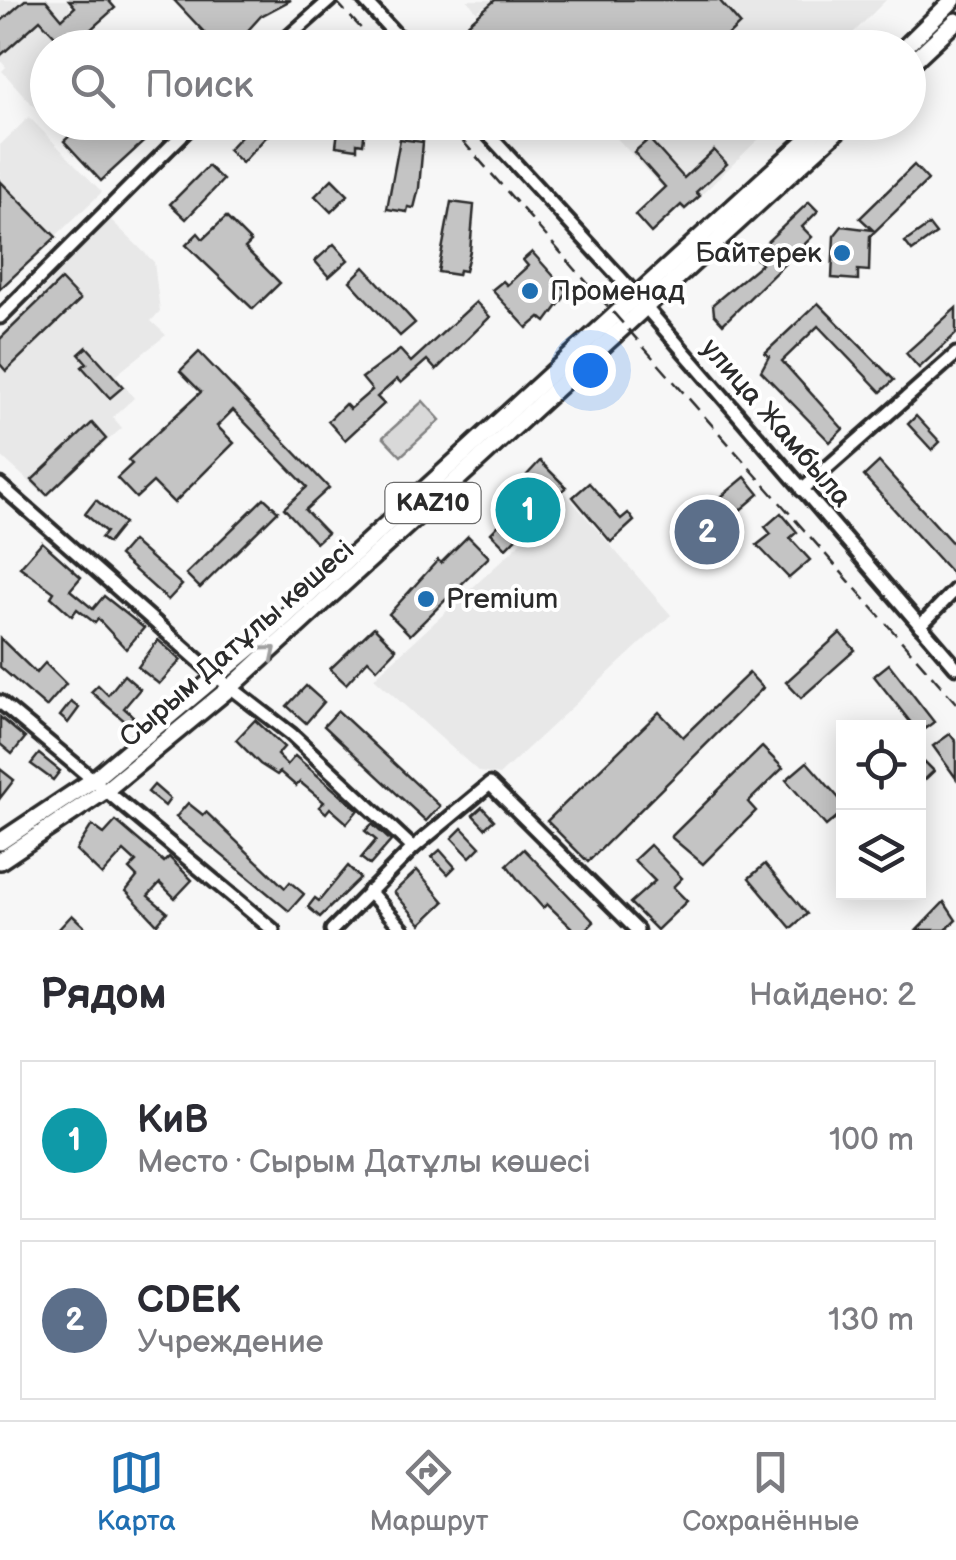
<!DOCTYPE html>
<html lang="ru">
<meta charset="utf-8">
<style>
body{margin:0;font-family:"Balsamiq Sans",sans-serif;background:#f2f2f3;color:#2b2b33}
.controls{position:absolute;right:30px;bottom:30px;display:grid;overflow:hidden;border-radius:0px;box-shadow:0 5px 25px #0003}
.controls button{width:90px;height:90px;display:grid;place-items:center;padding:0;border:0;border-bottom:2px solid #e1e1e2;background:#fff;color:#2b2b33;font:50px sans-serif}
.you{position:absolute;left:590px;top:370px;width:35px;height:35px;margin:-25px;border:8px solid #fff;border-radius:50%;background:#1a73e8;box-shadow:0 0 0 15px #1a73e833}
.badge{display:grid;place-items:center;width:65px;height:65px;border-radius:50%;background:#1f6fb2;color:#fff;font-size:32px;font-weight:700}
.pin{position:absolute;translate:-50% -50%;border:5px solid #fff;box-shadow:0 2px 10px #0006}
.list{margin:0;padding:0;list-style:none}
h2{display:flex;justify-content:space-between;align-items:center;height:130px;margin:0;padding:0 40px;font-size:42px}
h2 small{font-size:32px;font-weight:400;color:#7c7c81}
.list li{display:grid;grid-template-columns:65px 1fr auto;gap:30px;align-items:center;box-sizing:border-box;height:160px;margin:0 20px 20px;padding:0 20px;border:2px solid #e1e1e2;border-radius:0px}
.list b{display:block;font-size:38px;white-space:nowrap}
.list p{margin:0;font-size:32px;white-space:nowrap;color:#7c7c81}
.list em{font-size:32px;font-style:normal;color:#7c7c81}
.icon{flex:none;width:55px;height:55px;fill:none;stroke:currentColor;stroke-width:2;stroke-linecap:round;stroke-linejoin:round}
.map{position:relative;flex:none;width:956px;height:930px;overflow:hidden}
.search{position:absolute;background:#fff;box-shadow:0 5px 25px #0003;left:30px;right:30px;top:30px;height:110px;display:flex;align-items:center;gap:25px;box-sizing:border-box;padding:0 35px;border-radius:55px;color:#7c7c81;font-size:38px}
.sheet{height:490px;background:#fff}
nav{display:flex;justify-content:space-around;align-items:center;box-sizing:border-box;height:140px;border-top:2px solid #e1e1e2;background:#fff;font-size:28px;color:#7c7c81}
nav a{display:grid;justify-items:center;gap:5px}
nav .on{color:#1f6fb2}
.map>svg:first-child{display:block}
</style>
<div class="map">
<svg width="956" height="930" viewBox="0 0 956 930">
<rect width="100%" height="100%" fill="#f7f7f7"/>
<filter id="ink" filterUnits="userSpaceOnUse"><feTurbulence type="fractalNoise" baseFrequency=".01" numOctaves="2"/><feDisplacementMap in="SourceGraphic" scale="20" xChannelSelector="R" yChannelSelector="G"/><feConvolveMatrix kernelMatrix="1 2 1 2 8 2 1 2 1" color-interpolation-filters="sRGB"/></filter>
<g filter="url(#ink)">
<g fill="#e8e8e8">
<path d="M0 0H69L70 8 110 47 48 48V122L2 71 6 67 0 60Z"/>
<path d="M467 0H886L838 48 535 47 484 6 477 12Z"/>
<path d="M29 117 102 192 0 289V145Z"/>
<path d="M603 123H775L684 212Z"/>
<path d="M109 218 154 262 160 311 151 321 166 335 116 375 134 398 113 417 122 428 45 496 0 455V336Z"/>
<path d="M565 493 671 615 499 775 479 772 374 678 509 554Z"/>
</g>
<path fill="#d9d9d9" stroke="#828282" stroke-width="2.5" d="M423 401 440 420 401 456 383 437Z"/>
<g fill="#c4c4c4" stroke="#2b2b2b" stroke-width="2.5">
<path d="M25 0H46L62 19 75 7 69 0H108L115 8 90 30 106 48H66L40 20 0 56V22Z"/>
<path d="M174 0H291L261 16 232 48H219Z"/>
<path d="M495 0H719L740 24 715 48H485L465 26Z"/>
<path d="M85 122H165L101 181 64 141Z"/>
<path d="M254 122H280L242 163 228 150Z"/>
<path d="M339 122H366L363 144 357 143V149L336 146Z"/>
<path d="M605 122H633L618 136Z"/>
<path d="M400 139 423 142 419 188 414 208 408 207 407 212 387 209Z"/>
<path d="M649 139 684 178 714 150 727 164 696 192 700 196 685 209 681 205 651 233 635 215 665 187 634 152Z"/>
<path d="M914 165 928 180 870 236 869 271 858 270V280L832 278 834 236 842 226 873 230 860 218Z"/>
<path d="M208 166 223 180 186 219 170 204Z"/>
<path d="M332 179 348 195 331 212 315 196Z"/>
<path d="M0 181 56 237 0 289Z"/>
<path d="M451 202 474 205 470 251 465 271 459 270 458 275 438 272Z"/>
<path d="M809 202 818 211 802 227 812 237 723 324 714 314 713 304 761 264 753 255Z"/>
<path d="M226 217 251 242 245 248 280 283 253 309 186 245 198 233 203 239Z"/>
<path d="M929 225 936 234 912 251 905 242Z"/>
<path d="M334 244 348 260 329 277 315 261Z"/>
<path d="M532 252 568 292 546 322 540 317 527 328 492 290 503 281 507 285 528 266 523 260Z"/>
<path d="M364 267 415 323 400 336 350 281Z"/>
<path d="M61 280 80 300 6 371 0 364V339Z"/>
<path d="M476 302 490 317 436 370 427 360 401 383 397 379 377 397 384 404 345 440 328 421 345 404 350 409 372 390 362 378 400 350 411 362Z"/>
<path d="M818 303 894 380 881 392 818 326 782 361 843 429 830 442 761 371 769 356 765 353Z"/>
<path d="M956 308V334L919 368 906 353Z"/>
<path d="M87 347 123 387 110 398 82 367 87 363 79 354Z"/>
<path d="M199 352 329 488 305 510 327 533 316 543 284 508 307 487 233 410 217 426 234 443 174 503 153 482 136 498 117 478 132 464 128 460 201 392 180 371Z"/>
<path d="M916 416 940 442 932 450 908 424Z"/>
<path d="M92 423 106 439 47 495 32 480Z"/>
<path d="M540 461 566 487 506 548 491 533 537 485 527 475Z"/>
<path d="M879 462 956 547V578L864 476Z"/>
<path d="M745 477 759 494 731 518 716 501Z"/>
<path d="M589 483 621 519 628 513 634 521 611 542 573 497Z"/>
<path d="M264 498 278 511 200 588 186 574Z"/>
<path d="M96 500 124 523 108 543 101 538 106 532 85 514Z"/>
<path d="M781 513 797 532 790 538 810 560 789 578 757 545 771 534 765 527Z"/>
<path d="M701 515 717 532 699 549 684 532Z"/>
<path d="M468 536 489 557 410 635 389 614 438 560 441 563Z"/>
<path d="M132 541 182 585 168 600 119 556Z"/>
<path d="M42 542 81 577 70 590 93 609 104 596 144 628 126 649 98 619 95 623 77 609 72 616 51 597 54 592 20 567Z"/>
<path d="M374 627 396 649 377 669 368 660 346 684 330 669Z"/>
<path d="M840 633 855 650 801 698 786 682Z"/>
<path d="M0 638 36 673 45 663 66 684 46 707 0 667Z"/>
<path d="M158 640 181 660 159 684 138 667Z"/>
<path d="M889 664 934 722 919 733 874 676Z"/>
<path d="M749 673 763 688 588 862 547 821 659 712 683 737Z"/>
<path d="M124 675 140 689 124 708 133 716 127 723 91 692 98 685 108 695Z"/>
<path d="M306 686 324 702 306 723 287 706Z"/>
<path d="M71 702 79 708 68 723 60 716Z"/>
<path d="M338 711 440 806 426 821 324 726Z"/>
<path d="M0 717 25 738 12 754 0 744Z"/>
<path d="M255 720 284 747 277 755 287 765 295 756 358 810 347 823 330 808 326 813 319 807 324 802 300 782 296 786 280 772 277 775 260 764 236 740Z"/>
<path d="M950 734 956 742V778L933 746Z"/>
<path d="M762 747 783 768 748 802 756 811 703 864 671 837Z"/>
<path d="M39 754 60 771 53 780 31 764Z"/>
<path d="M807 762 844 804V811L826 826 786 780Z"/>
<path d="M925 762 934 771 918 786V768Z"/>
<path d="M0 769 14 780 0 798Z"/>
<path d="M154 785 170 799 165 806 148 792Z"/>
<path d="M188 803 203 815 206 812 285 888 290 882 304 894 289 911 176 817Z"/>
<path d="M482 807 494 820 485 828 473 815Z"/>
<path d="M116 821 164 862 169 857 192 880 175 898 160 883 148 896 167 912 157 924 126 891 137 877 129 869 136 862 124 851 102 875 76 850 92 825 104 834Z"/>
<path d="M372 824 391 841 370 865 361 858 376 840 365 831Z"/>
<path d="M462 828 480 847 470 857 452 838Z"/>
<path d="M650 845 682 878 673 887 687 901 657 930 630 903 655 881 634 860Z"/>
<path d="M524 849 594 922 586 930H574L547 904 543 908 519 881 507 865Z"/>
<path d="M440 850 455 867 448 874 432 857Z"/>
<path d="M765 864 807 914 791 928 749 878Z"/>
<path d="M348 866 360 878 320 917 308 907 315 898 319 901Z"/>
<path d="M417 870 444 902 421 924 394 892Z"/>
<path d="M944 902 956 920 946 930H917Z"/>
<path d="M72 915 88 930H58Z"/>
</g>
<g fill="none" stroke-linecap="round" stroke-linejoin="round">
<defs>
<g id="minor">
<path d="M364 0 408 48"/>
<path d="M276 48 330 0"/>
<path d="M477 122 623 281 956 667"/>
<path d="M0 317 195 122"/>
<path d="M0 485 216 676 291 734 413 848"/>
<path d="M802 490 956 354"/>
<path d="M920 626 956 589"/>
<path d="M0 702 273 930"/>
<path d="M369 891 403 930"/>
<path d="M332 930 413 848 490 784 637 930"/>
</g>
<g id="highway">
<path d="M904 48 953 0"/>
<path d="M908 66 956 21"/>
<path d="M0 842 93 780 260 640 826 122"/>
<path d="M0 861 106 790 231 687 847 122"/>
</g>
</defs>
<use href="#minor" stroke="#2b2b2b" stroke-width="19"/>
<use href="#highway" stroke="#2b2b2b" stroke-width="22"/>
<use href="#minor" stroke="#fff" stroke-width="11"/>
<use href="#highway" stroke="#fff" stroke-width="15"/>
<g stroke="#2b2b2b" stroke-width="2.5" stroke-dasharray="15 8" stroke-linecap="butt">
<path d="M335 0 379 48"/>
<path d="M446 122 956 703"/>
</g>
</g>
<defs><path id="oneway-chevron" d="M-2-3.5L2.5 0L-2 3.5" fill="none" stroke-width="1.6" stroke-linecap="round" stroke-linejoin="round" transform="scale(2.5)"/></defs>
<use stroke="#a0a0a0" href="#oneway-chevron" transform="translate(270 652) rotate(-40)"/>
</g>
<g fill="#1f6fb2" stroke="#fff" stroke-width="4">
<circle cx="842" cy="253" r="10"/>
<circle cx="530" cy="291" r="10"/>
<circle cx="426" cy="599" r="10"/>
</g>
<g text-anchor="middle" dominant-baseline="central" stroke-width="8" stroke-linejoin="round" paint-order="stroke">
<rect fill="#fff" stroke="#6b6b6b" stroke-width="2.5" x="385.5" y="483" width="95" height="40" rx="8"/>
<g font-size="25" font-weight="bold" fill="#2b2b2b">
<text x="433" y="503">KAZ10</text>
</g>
<g font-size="28" fill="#2b2b2b" stroke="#fff" text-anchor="start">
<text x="822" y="253" text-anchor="end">Байтерек</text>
<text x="550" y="291">Променад</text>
<text x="446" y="599">Premium</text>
</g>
<g font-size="28" fill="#2b2b2b" stroke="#fff">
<text transform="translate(776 423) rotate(49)">улица Жамбыла</text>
<text transform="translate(237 644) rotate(-41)">Сырым Датұлы көшесі</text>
</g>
</g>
</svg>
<div class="controls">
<button><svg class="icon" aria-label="locate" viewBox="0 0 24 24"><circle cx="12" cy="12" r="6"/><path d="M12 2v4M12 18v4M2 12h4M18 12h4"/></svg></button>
<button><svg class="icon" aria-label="layers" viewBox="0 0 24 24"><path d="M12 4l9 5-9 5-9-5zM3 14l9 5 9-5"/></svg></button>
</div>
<div class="you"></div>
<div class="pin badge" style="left:528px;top:510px;background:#0f9aa8">1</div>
<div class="pin badge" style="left:707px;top:532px;background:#5c6f8a">2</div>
<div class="search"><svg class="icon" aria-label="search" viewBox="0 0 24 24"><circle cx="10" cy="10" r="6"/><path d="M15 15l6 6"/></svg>Поиск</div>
</div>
<section class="sheet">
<h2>Рядом<small>Найдено: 2</small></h2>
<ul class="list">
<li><span class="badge" style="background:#0f9aa8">1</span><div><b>КиВ</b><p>Место · Сырым Датұлы көшесі</p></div><em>100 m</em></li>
<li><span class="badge" style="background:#5c6f8a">2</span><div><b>CDEK</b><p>Учреждение</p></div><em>130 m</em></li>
</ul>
</section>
<nav>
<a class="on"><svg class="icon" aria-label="map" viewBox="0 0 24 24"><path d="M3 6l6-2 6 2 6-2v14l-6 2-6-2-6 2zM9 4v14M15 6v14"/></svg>Карта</a>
<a><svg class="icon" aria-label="directions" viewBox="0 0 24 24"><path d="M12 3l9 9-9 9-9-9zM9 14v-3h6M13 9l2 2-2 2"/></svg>Маршрут</a>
<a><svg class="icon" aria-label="saved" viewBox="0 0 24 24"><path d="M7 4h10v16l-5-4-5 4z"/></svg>Сохранённые</a>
</nav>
